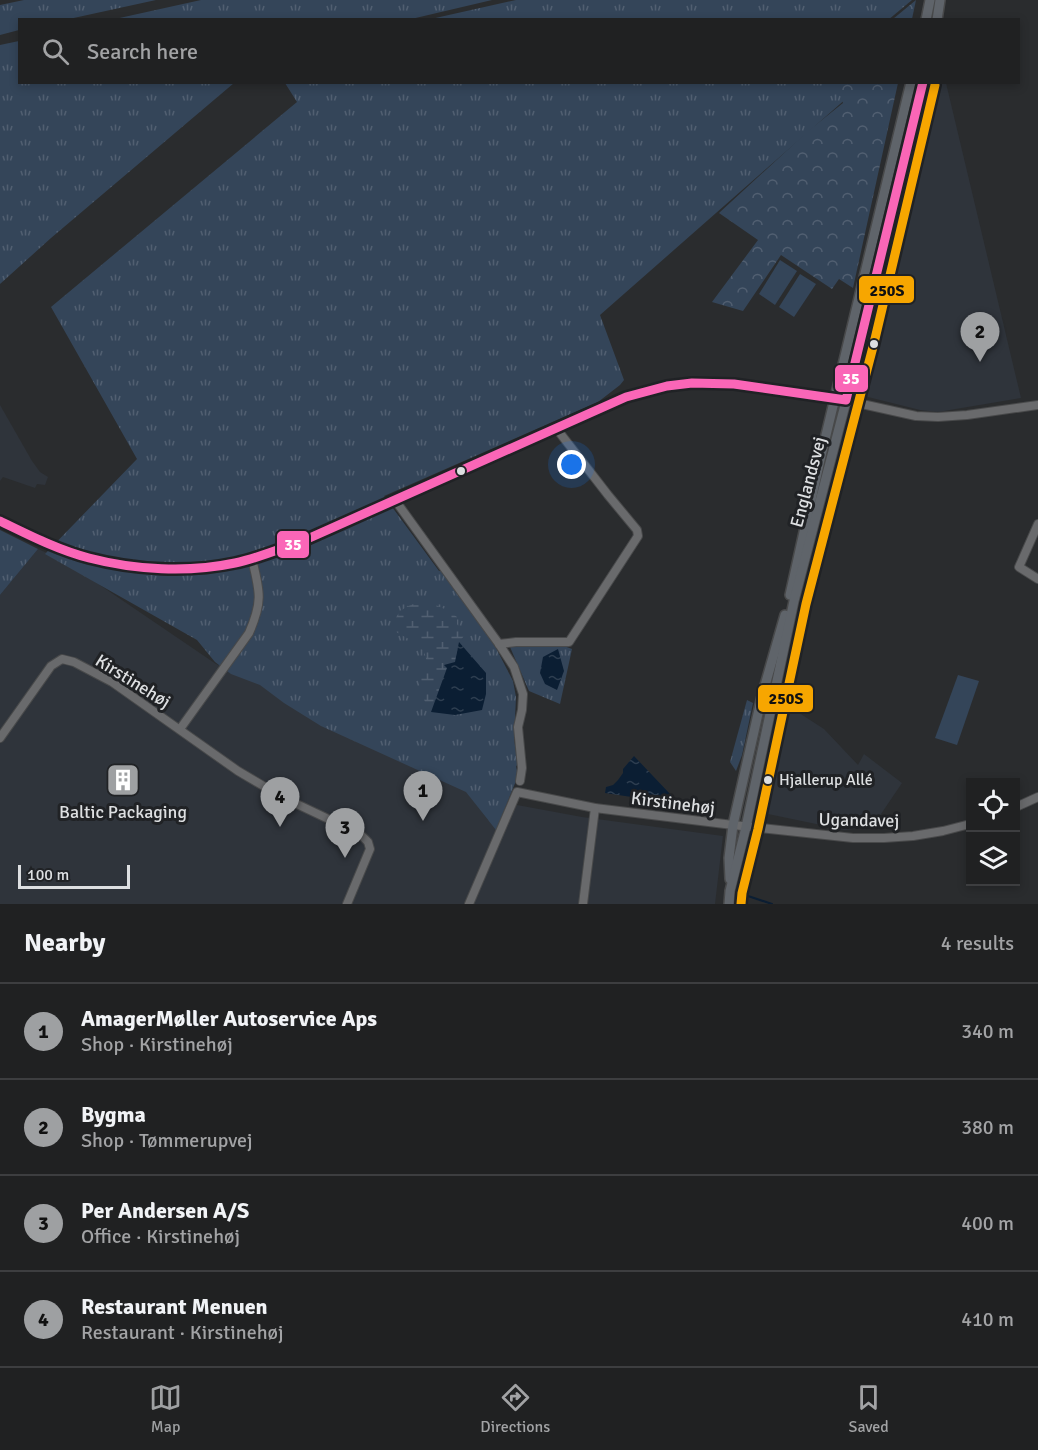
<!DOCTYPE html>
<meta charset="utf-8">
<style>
body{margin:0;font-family:Signika,sans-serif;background:#28292a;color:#f1f3f6}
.controls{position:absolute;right:18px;bottom:18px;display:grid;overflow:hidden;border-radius:0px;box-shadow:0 3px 9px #0003}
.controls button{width:54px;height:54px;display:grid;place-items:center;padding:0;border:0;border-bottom:2px solid #3d3e40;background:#202122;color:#f1f3f6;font:30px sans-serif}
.scale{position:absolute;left:18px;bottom:15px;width:112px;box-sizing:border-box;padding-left:6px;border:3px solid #dddfe1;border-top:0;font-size:16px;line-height:21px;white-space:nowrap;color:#dddfe1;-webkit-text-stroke:4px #202225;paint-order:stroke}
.you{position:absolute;left:572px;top:465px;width:21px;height:21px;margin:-15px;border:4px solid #fff;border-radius:50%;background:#1a73e8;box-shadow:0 0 0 9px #1a73e833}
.badge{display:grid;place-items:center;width:39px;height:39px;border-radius:50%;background:#9ea0a2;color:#111;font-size:20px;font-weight:700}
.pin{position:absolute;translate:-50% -50px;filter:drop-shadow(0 2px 3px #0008)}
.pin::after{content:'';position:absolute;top:32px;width:21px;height:18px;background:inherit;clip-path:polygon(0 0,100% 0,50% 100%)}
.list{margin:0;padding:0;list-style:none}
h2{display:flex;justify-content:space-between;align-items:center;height:78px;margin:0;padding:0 24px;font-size:26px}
h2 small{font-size:20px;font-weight:400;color:#a2a3a5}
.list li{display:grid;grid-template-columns:39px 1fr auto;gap:18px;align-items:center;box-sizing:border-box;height:96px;padding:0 24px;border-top:2px solid #3d3e40}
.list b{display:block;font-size:22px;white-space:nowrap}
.list p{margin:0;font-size:20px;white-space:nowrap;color:#a2a3a5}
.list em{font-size:20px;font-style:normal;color:#a2a3a5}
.icon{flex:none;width:33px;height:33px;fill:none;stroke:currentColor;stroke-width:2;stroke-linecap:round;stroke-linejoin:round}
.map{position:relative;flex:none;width:1038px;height:904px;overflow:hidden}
.search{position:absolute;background:#202122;box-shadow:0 3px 9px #0003;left:18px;right:18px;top:18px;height:66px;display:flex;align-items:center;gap:15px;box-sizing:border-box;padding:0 21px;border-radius:0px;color:#a2a3a5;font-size:22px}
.sheet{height:462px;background:#202122}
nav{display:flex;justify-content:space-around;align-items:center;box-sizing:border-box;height:84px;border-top:2px solid #3d3e40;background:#202122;font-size:16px;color:#a2a3a5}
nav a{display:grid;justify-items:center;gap:3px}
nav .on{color:#9ea0a2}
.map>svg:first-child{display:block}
</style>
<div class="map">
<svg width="1038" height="904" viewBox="0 0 1038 904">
<defs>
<pattern id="grass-tufts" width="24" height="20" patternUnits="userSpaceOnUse" patternTransform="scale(1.5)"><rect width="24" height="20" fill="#344559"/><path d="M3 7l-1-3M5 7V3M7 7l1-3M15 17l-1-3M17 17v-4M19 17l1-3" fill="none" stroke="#515f71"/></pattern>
<pattern id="forest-crowns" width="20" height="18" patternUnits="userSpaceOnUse" patternTransform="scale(1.5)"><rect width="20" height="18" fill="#344559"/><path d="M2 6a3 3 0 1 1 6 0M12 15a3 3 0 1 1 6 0" fill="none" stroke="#515f71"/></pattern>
<pattern id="wetland-marsh" width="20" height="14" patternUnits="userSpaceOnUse" patternTransform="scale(1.5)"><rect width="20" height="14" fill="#344559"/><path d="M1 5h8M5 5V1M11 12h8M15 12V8" fill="none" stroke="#515f71"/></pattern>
<pattern id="water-ripples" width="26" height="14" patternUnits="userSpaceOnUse" patternTransform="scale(1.5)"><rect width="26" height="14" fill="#0b1e33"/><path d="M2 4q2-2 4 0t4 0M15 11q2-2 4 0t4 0" fill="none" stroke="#2e3e50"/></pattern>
</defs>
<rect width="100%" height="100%" fill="#2a2c2e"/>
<g fill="#2f343b">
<path d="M932 83H946L1021 398 938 412 920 410 868 397 859 391V382Z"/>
<path d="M0 405 32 461 40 472 48 477 45 485 37 484 35 488 3 477 0 481Z"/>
<path d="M38 549 63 560 216 664 262 683 466 791 488 820 504 828 517 805 582 817 723 836 715 904H0V595Z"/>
<path d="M778 709H793L824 729 858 765 864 754 902 783 881 814 885 825 845 830 759 812Z"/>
</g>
<g fill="url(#grass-tufts)">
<path d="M24 0H156L69 19 20 20 19 30 0 35V5Z"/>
<path d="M201 0H492L407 20 115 19Z"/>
<path d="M516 0H912L888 20 431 19Z"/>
<path d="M19 41 20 82 234 83 51 238 0 284V45Z"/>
<path d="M285 83H841L848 97 600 315 624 380 620 385 598 402 384 496 439 571H441L481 625 496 648 513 681 516 697 514 739 518 765 516 766 518 776 496 830 466 792 321 726 284 703 260 685 231 674 215 662 197 640 45 554 137 459 51 307 297 102Z"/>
<path d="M0 530 38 549 0 595Z"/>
<path d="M564 646 572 649 560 704 529 691 510 647Z"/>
<path d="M747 700 753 703 742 755 736 771 730 762Z"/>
</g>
<g fill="url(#forest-crowns)">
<path d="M916 0 912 19H893Z"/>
<path d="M836 83H898L853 288 839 279 832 289 781 255 743 311 712 302 758 240 719 213 807 132 843 103Z"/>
</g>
<path fill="url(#wetland-marsh)" d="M426 602C437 605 447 609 457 617V624L464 636 459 642 455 662 451 664 447 668 431 712C424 700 418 691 420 676L427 670C428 640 410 643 392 629 396 610 408 603 426 602Z"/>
<g fill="#344559">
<path d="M780 260 797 271 775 305 759 294Z"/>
<path d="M800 274 816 284 794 317 779 307Z"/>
<path d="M958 675 979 681 957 745 935 738Z"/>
</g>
<g fill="url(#water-ripples)">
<path d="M459 642 486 673V694L482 710 455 715 431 712 447 668 444 665 455 662Z"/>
<path d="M558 649 564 671 557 690 545 684 540 673 543 657Z"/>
<path d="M634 756 672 796 667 800 638 798 605 793 606 787 613 785 618 780 623 773V769Z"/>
</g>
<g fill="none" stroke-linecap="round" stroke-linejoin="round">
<path stroke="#0b1e33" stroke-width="2" d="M745 895 772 904"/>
<defs>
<g id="minor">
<path d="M395 500 499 644 514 667 523 694 522 710 518 727 522 768 520 781"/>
<path d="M0 521C29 535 58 549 89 558 138 571 205 573 253 559 271 553 288 546 305 540L626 397 667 386 692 383 734 384 835 398 916 416 938 417 967 415 1038 405"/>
<path d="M1038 524 1019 567 1038 579"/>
<path d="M499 644 516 642H569L638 536 637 530 608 495 556 428"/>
<path d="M180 729 249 633C263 601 260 592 252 559"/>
<path d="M0 738 51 666 62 659 74 662 112 682 238 771 282 797 360 834 368 842 370 849 347 904"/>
<path d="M1016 807 1038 797"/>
<path d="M469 904 517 792 595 808 733 825 853 838H884L913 836 943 831 970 824"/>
<path d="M583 904 595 808"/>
</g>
<g id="major">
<path d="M926 20 930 0"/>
<path d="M937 20 940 0"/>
<path d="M790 595 820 460 911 82"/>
<path d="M730 879 729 858 733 825 762 696 785 615"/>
<path d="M729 904 730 891 746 827 794 601 862 340 923 82"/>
</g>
</defs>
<use href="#minor" stroke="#48494a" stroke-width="10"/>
<use href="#major" stroke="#48494a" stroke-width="12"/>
<use href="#minor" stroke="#696a6c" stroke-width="8"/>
<use href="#major" stroke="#5f646a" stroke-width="9"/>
<defs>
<path id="bus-1" d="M0 521C29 535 58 550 89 558 135 570 188 573 235 563 259 558 282 548 305 540L626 397 667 386 692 383 734 384 846 400 923 82"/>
<path id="bus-2" d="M741 904 742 893 758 829 806 604 874 343 935 85"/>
</defs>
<use href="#bus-1" stroke="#202225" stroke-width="14"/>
<use href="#bus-2" stroke="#202225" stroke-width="14"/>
<use href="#bus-1" stroke="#fa66b7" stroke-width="9"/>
<use href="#bus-2" stroke="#f7a600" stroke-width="9"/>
</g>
<defs>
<symbol id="building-square" viewBox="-11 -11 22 22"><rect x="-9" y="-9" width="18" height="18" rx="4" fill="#9ea0a2" stroke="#202225"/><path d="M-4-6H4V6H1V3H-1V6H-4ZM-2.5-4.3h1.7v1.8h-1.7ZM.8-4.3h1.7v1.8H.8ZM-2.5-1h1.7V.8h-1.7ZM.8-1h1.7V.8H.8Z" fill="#fff"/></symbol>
</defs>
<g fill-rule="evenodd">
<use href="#building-square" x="104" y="761" width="38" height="38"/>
</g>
<g fill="#dddfe1" stroke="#202225" stroke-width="2">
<circle cx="874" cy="344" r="5"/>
<circle cx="461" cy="471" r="5"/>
<circle cx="768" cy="780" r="5"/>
</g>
<g text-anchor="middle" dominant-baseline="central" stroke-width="6" stroke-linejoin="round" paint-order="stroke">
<g font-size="16" fill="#dddfe1" stroke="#202225" text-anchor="start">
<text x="779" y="780">Hjallerup Allé</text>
</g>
<g font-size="18" fill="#dddfe1" stroke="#202225">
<text transform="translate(808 482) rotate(-75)">Englandsvej</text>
<text transform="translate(133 681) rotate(32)">Kirstinehøj</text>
<text transform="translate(673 803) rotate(7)">Kirstinehøj</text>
<text transform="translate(859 820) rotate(1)">Ugandavej</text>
</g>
<g font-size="18" fill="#dddfe1" stroke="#202225">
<text x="123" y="812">Baltic Packaging</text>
</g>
</g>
<g stroke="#202225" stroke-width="2">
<rect x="858" y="275" width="57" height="29" rx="6" fill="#f7a600"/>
<rect x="834" y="364" width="35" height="29" rx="6" fill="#fa66b7"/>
<rect x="276" y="530" width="34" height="29" rx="6" fill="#fa66b7"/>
<rect x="757" y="684" width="57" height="29" rx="6" fill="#f7a600"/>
</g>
<g font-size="16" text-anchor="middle" font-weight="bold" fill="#fff">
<text x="851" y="384">35</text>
<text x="293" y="550">35</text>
</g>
<g font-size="16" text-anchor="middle" font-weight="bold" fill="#111">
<text x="887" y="296">250S</text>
<text x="786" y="704">250S</text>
</g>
</svg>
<div class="controls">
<button><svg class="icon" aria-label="locate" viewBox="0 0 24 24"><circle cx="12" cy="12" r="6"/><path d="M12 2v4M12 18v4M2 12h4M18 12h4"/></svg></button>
<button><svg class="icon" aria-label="layers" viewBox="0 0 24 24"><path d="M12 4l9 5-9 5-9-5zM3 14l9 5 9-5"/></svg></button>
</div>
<div class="scale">100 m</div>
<div class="you"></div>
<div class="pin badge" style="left:423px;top:821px">1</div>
<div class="pin badge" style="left:980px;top:362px">2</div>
<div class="pin badge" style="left:345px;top:858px">3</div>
<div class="pin badge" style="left:280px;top:827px">4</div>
<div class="search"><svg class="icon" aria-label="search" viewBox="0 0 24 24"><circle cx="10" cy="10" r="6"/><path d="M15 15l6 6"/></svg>Search here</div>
</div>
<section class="sheet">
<h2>Nearby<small>4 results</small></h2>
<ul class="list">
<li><span class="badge">1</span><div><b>AmagerMøller Autoservice Aps</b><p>Shop · Kirstinehøj</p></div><em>340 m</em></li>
<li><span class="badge">2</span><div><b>Bygma</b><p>Shop · Tømmerupvej</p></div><em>380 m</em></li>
<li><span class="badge">3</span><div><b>Per Andersen A/S</b><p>Office · Kirstinehøj</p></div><em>400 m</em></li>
<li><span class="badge">4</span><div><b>Restaurant Menuen</b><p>Restaurant · Kirstinehøj</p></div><em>410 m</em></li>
</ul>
</section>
<nav>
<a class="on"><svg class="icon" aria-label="map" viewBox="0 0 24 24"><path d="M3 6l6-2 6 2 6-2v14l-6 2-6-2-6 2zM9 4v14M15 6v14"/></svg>Map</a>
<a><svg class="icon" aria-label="directions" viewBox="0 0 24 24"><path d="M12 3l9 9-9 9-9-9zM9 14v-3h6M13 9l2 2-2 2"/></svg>Directions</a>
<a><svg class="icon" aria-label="saved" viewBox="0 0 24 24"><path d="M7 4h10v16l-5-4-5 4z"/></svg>Saved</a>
</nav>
